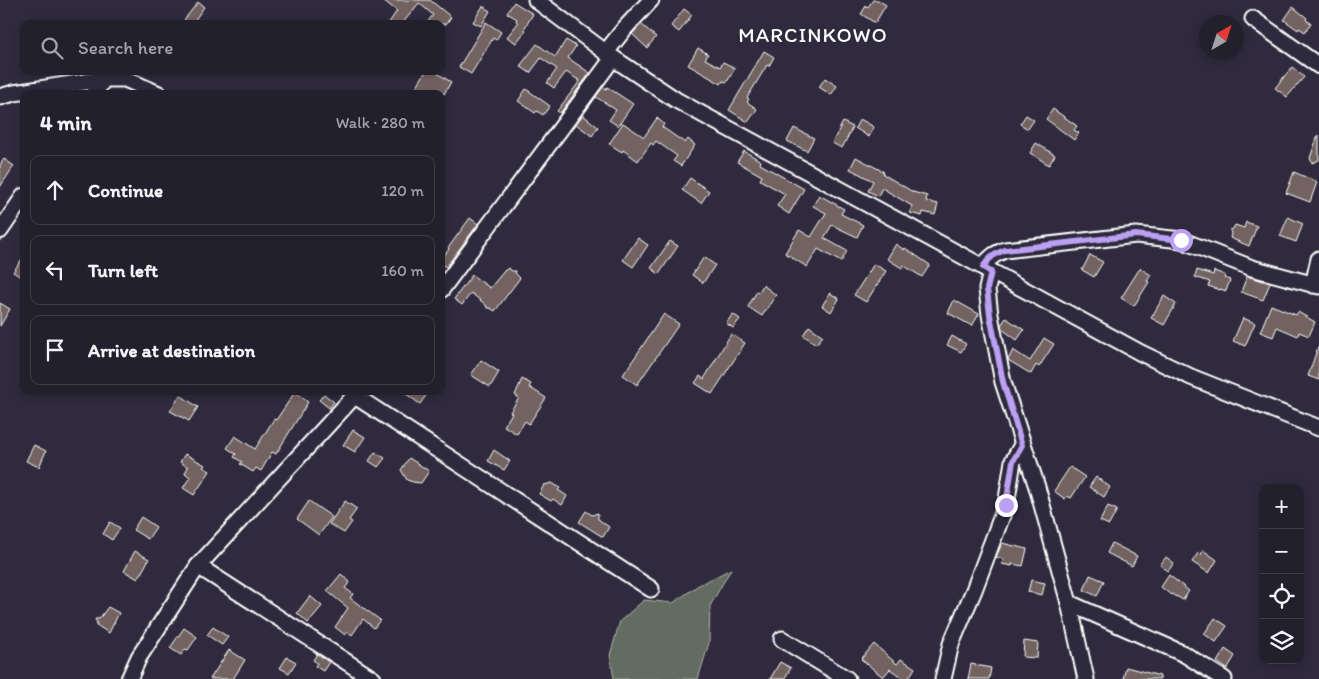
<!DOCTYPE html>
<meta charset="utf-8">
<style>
body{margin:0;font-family:Itim,sans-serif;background:#2b2836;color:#f1f3f6}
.controls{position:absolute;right:15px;bottom:15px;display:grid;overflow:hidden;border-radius:10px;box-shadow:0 2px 8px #0003}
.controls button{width:45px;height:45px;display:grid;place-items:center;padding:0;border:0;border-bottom:1px solid #403e4a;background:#23202e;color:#f1f3f6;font:25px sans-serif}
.compass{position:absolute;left:1199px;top:15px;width:45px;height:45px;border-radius:50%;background:#23202e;box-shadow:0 2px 8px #0003;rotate:39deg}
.stop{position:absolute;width:15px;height:15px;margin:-11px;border:4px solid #bca0f2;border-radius:50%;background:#fff}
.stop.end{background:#bca0f2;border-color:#fff;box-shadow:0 1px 5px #0008}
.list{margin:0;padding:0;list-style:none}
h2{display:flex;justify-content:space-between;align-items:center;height:65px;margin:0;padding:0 20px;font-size:21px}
h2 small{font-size:16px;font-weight:400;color:#a3a3aa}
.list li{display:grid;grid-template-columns:32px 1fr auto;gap:15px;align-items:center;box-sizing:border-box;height:70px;margin:0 10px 10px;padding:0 10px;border:1px solid #403e4a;border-radius:10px}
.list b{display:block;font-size:19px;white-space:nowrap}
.list em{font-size:16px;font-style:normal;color:#a3a3aa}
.icon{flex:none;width:28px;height:28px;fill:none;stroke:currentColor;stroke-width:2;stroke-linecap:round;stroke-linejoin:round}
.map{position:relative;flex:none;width:1319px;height:679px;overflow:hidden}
.search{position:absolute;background:#23202e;box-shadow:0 2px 8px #0003;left:20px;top:20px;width:425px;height:55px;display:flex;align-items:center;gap:12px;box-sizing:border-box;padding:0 18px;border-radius:10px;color:#a3a3aa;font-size:19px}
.panel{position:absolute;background:#23202e;box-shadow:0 2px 8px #0003;left:20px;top:90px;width:425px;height:305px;border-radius:10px}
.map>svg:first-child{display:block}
</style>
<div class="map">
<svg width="1319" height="679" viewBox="0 0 1319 679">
<rect width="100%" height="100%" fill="#2f2a3d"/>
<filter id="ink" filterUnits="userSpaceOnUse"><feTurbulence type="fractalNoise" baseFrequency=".02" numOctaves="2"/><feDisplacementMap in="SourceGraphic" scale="10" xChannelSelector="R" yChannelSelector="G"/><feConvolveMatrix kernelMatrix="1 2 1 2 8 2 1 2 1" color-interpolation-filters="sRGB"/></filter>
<g filter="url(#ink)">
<path fill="#636c60" stroke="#b1b6b0" d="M731 569 710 606 709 643 698 679H614L610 655 620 621 644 600 673 603 697 586Z"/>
<g fill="#736461" stroke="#fff">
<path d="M383 0H430L451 17 446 24H426L433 15 419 3 402 24H388L397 11Z"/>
<path d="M873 0H878L886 5 875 23 861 14 866 6 868 7Z"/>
<path d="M198 2 204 7 192 24H181Z"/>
<path d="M514 2 533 14 524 29 526 30 516 43 507 37 518 23 516 21 517 19 507 13Z"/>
<path d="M483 6 490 11 481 26 473 22Z"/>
<path d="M1293 7 1307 18 1306 20 1311 23 1305 32 1299 28 1298 30 1284 20Z"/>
<path d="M684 9 692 15 679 32 671 26Z"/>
<path d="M486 22 501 32 496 40 493 38 471 74 459 67Z"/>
<path d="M641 24 656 37 647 48 632 34Z"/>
<path d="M566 40 576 46 568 58 590 73 560 113 557 111 580 81 566 72 554 88 547 83 557 69 541 58 530 73 520 66 537 44 555 57Z"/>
<path d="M698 48 708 54 705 59 720 67 723 62 735 68 727 82 723 81 721 84 688 65Z"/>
<path d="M764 51 774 57 769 66 767 65 747 98 749 99 747 102 757 109 748 122 729 110Z"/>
<path d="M1292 67 1304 77 1287 97 1275 88Z"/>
<path d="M426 71H434L451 82 444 94H412Z"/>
<path d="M825 78 837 86 831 95 819 87Z"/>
<path d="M603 87 606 89 607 87 633 104 618 126 609 120 616 110 596 97 583 115 598 127 592 136 576 124Z"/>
<path d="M526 89 550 106 543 115 537 111 535 113 518 101Z"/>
<path d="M1053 109 1077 126 1074 130 1079 133 1074 140 1046 119Z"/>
<path d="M1026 115 1034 120 1028 129 1020 124Z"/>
<path d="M657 118 664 124 662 127 685 143 688 139 695 145 681 166 673 161 677 156 656 141 653 145 651 143 638 161 623 150 622 152 609 144 623 123 644 137Z"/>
<path d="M860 119 874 127 869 137 855 128Z"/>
<path d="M843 122 853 127 842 148 832 143Z"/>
<path d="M794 128 814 138 807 151 787 141Z"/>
<path d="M1318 135H1319V160L1312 163 1310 158Z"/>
<path d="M1036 143 1055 155 1049 165 1030 153Z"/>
<path d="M744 151 761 161 760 164 804 189 789 214 777 206 785 194 760 180 762 176 737 162Z"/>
<path d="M856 157 884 172 883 174 913 192 927 196 926 201 938 204 935 215 923 212 922 216 910 213 912 206 882 188 878 196 868 191 873 181 850 169Z"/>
<path d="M4 159 14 166 0 187V165Z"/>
<path d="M1294 172 1317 182 1310 202 1286 193Z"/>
<path d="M690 178 709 191 701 203 682 190Z"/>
<path d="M819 195 844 209 841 214 863 225 857 237 832 225 824 238 847 251 841 262 818 249 807 267 785 253 799 230 811 237 826 213 813 206Z"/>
<path d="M1288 217 1303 224 1296 242 1280 236Z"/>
<path d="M470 218 478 224 446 267 441 264V260L449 249 448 248Z"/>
<path d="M1246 222 1257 226 1249 246 1230 238 1231 234 1230 230 1233 229 1235 225 1244 228Z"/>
<path d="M638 238 648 245 633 267 623 260Z"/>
<path d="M670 241 678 246 659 274 651 268Z"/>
<path d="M896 244 904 250 905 248 930 265 922 277 903 265 902 268 887 259Z"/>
<path d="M1090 255 1103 262 1094 277 1082 270Z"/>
<path d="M24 256V279L13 272Z"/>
<path d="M704 257 715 265 703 283 692 275Z"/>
<path d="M874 264 886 271 866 302 854 295Z"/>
<path d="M508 268 512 271H515L516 274 520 278 495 311 490 308H487L486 305 471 293 462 305 454 299 472 275 490 288 505 270H506Z"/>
<path d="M1140 268 1151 275 1147 281 1149 282 1134 306 1121 298Z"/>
<path d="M1197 270 1213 275 1214 271 1225 275 1224 278 1230 280 1226 291 1220 289V290L1208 286 1210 282 1195 277Z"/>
<path d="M1247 276 1270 283 1263 300 1241 292Z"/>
<path d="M763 285 776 295 762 316 748 307 757 291 759 292Z"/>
<path d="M830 293 839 299 831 312 822 306Z"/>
<path d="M1164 296 1176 304 1164 325 1151 318Z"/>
<path d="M954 300 979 314 972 326 948 313Z"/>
<path d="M0 303 10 309 0 326Z"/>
<path d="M1271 305 1296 315 1298 312 1315 322 1309 336 1299 332 1298 336 1277 327 1273 337 1260 332Z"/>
<path d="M664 314 679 324 637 385 623 375Z"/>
<path d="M733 314 740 319 733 328 726 323Z"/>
<path d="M1006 318 1024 330 1017 340 1002 329 1001 325Z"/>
<path d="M1243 318 1255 323 1245 346 1233 341Z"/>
<path d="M809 326 823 336 816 344 803 335Z"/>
<path d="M731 334 745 343 712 394 695 383 700 376 704 379Z"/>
<path d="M952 336 966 344 961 352 947 345Z"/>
<path d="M1044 338 1054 344 1039 367 1036 365 1031 374 1008 360 1013 350 1030 361Z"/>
<path d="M1318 347H1319V380L1308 376Z"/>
<path d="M481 360 499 372 490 387 471 375Z"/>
<path d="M522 379 531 384 529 387 546 398 529 424 525 421 517 434 504 426 512 413 510 412 519 398 515 395Z"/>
<path d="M402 391H429L420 404Z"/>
<path d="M295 392 308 402 276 454 272 452 261 471 256 468 253 472 240 464 242 462 234 457 236 454 227 448 235 436 255 449 274 419 276 420Z"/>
<path d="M324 394 334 402 329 408 319 400Z"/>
<path d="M180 395 198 407 189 421 170 411Z"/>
<path d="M353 430 365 437 355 452 343 445Z"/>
<path d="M34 445 46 451 39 467 26 461Z"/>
<path d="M494 450 510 461 504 470 488 461Z"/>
<path d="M375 452 385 458 378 467 369 461Z"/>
<path d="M185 454 205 465 203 467 210 471 194 495 183 488 190 477 185 473 188 467 180 462Z"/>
<path d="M409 458 429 471 421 483 413 482 407 480 401 470Z"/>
<path d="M1070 467 1085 477 1071 498 1067 496 1065 499 1054 491Z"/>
<path d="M1096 477 1110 487 1104 497 1089 487Z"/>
<path d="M552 483 560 488 558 490 567 496 562 505 553 499 551 501 539 494 544 485Z"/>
<path d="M309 501 332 517 319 535 297 519Z"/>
<path d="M345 501 357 509 349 520 352 522 344 533 329 524Z"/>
<path d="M1108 506 1117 510 1109 525 1100 521Z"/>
<path d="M586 511 592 515 598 513V519L609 527 603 537 579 522Z"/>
<path d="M141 517 156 527 148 539 133 530Z"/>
<path d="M110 522 120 528 112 540 103 534Z"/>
<path d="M1002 543 1027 549 1023 566 1012 564V566L1002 564 1003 559 996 557Z"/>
<path d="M1112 543 1137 556 1132 566 1107 553Z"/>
<path d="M1203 550 1217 560 1209 573 1192 562 1198 553 1201 555Z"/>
<path d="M135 551 149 559 138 579 124 571Z"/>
<path d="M1166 557 1174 563 1168 571 1160 565Z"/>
<path d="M341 574 350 582 345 588 353 594 350 598 380 620 374 628 363 619 352 635 348 632 345 635 335 627 348 608 327 591Z"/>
<path d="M1090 575 1104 581 1097 596 1084 590Z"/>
<path d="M1169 575 1189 591 1183 600 1176 596V597L1172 594 1171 595 1161 587Z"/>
<path d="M1031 580 1045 583 1042 595 1028 592Z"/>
<path d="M310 596 322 606 308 623 297 613Z"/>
<path d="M108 607 119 613 109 633 96 625 97 623 95 619H99Z"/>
<path d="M1215 618 1227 626 1216 642 1204 634Z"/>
<path d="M213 627 228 637 222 645 207 635Z"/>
<path d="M184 628 197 637 188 650 185 649 181 655 170 648Z"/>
<path d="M1024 641 1038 643 1037 658 1023 657Z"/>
<path d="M874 644 897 664 901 659 915 668 908 679H904L890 669 883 677 861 659Z"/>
<path d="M1225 649 1235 656 1227 669 1217 662Z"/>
<path d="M229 650 245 660 233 679H210Z"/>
<path d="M317 654 329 662 323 671 315 666 317 663 313 660Z"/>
<path d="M287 657 296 662 289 673 280 668Z"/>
<path d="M780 662 791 668 784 679H770Z"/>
<path d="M971 664 991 668 989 679H968Z"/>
<path d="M1126 667 1160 676V679H1123Z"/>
</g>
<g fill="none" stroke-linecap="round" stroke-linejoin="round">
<defs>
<g id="minor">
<path d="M536 0 613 58 676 100 1141 353 1191 377 1319 428"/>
<path d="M1253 19 1319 66"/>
<path d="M606 52 625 28 651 0"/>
<path d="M94 94 104 79"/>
<path d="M0 97 14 93 104 79H125L159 94"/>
<path d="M0 231 24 196"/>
<path d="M983 267C989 258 994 254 1005 250L1136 235 1181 240 1252 268 1319 286"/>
<path d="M991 272 987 289 990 315 1003 382 1037 487 1069 603 1086 679"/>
<path d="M1313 285 1319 259"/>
<path d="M441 290 613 58"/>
<path d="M355 396 651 589"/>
<path d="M198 566 373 679"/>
<path d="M1069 603 1184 654 1224 679"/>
<path d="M782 639 847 679"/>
<path d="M129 679 139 657 198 566 359 391"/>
<path d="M943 679 951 644 974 590 1006 505 1013 461 1022 445"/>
</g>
</defs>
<use href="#minor" stroke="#fff" stroke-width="19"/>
<use href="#minor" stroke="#2f2a3d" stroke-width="15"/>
</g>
</g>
<g fill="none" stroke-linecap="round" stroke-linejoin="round" filter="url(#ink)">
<path stroke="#bca0f2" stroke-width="6" d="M1006 505 1013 461 1022 445 1003 382 990 315 987 289 991 272 983 267C989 258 994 254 1005 250L1136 235 1181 240"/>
</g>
<g text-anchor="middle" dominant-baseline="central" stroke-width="4" stroke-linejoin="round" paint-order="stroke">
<g font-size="21" letter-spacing="1" fill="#fff" stroke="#2f2a3d">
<text x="813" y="34">MARCINKOWO</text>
</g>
</g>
</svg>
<div class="controls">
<button>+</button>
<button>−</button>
<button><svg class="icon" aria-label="locate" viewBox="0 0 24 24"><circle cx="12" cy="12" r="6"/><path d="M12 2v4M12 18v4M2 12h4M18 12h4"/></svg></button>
<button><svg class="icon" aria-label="layers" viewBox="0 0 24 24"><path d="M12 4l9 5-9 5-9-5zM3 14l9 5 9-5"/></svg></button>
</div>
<svg class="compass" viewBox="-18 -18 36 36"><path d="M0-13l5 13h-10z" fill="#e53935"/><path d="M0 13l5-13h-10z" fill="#a3a3aa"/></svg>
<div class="stop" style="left:1181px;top:240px"></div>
<div class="stop end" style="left:1006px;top:505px"></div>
<div class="search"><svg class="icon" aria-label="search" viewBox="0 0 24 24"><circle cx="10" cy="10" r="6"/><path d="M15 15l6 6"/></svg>Search here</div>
<section class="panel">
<h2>4 min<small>Walk · 280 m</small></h2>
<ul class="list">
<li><svg class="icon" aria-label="ahead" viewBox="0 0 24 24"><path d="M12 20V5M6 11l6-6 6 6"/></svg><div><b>Continue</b></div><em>120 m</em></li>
<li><svg class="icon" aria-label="left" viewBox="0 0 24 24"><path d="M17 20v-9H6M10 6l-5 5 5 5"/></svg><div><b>Turn left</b></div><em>160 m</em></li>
<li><svg class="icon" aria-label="arrive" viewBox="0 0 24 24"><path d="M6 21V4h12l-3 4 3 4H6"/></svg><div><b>Arrive at destination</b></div></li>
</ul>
</section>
</div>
